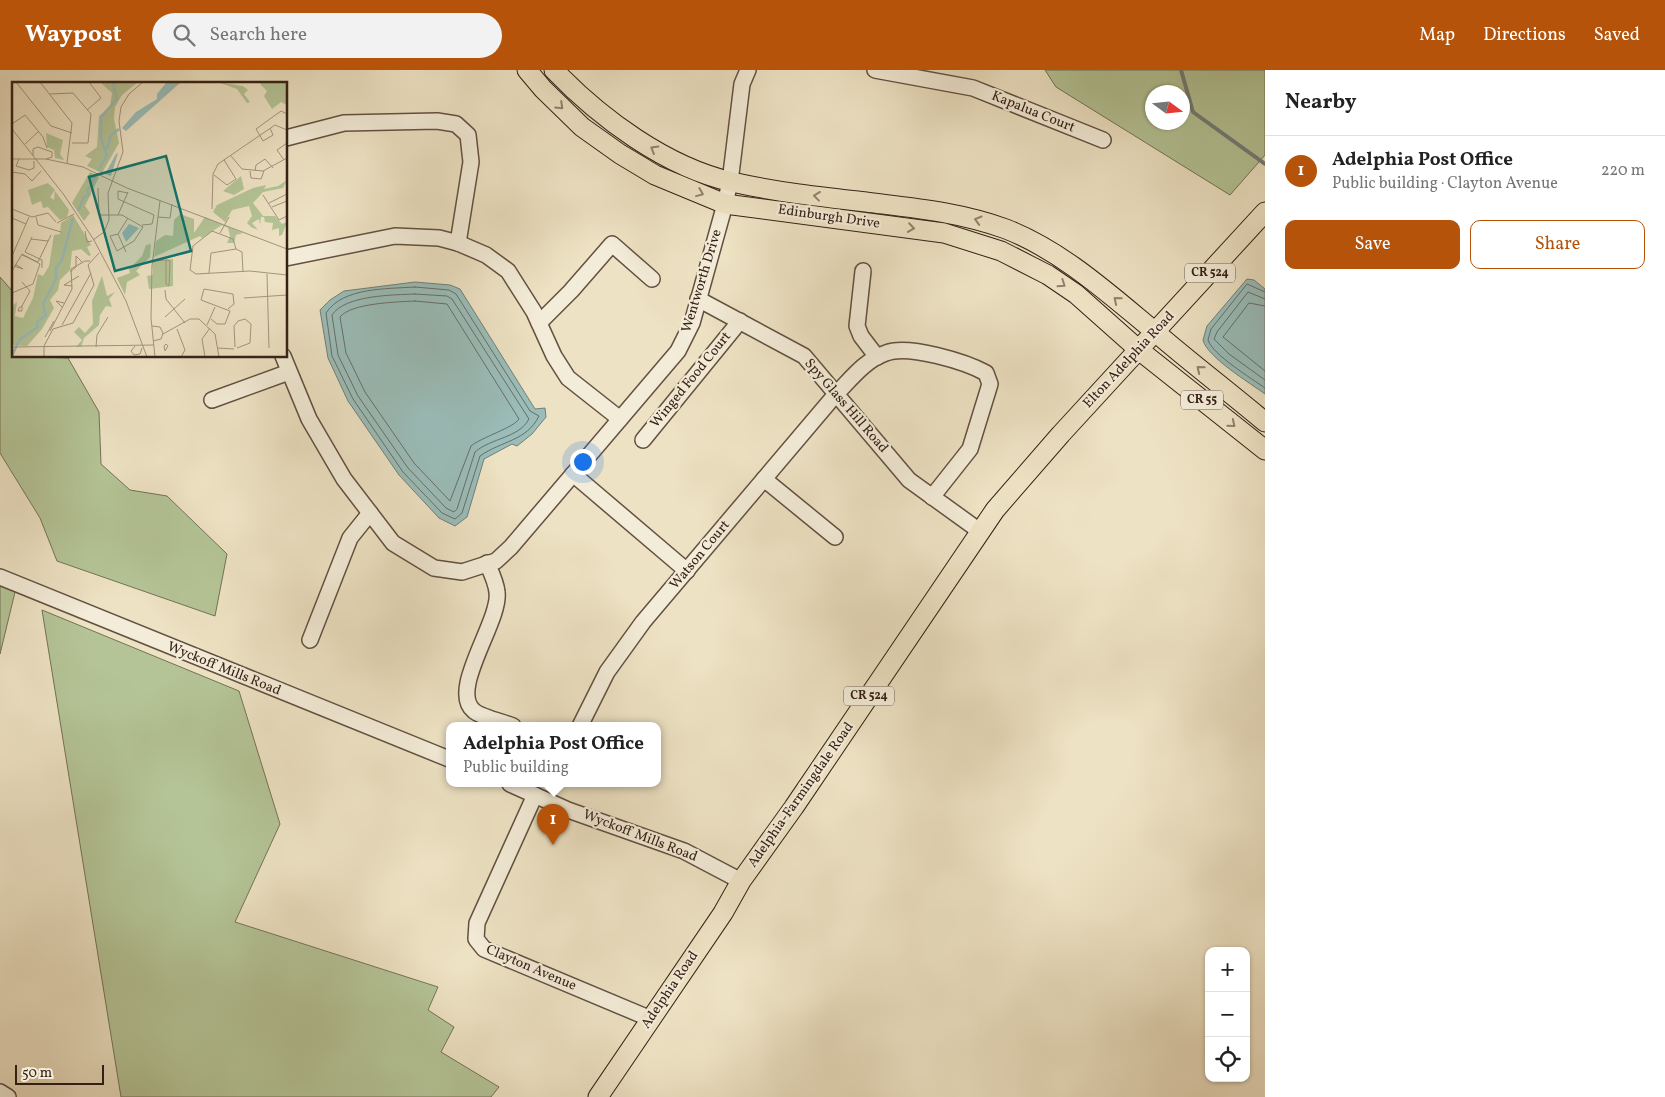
<!DOCTYPE html>
<meta charset="utf-8">
<style>
body{margin:0;font-family:Vollkorn,serif;background:#f2f2f2;color:#222}
.controls{position:absolute;right:15px;bottom:15px;display:grid;overflow:hidden;border-radius:10px;box-shadow:0 1px 4px #0004}
.controls button{width:45px;height:45px;display:grid;place-items:center;padding:0;border:0;border-bottom:1px solid #e0e0e0;background:#fff;color:#222;font:25px sans-serif}
.compass{position:absolute;left:1145px;top:15px;width:45px;height:45px;border-radius:50%;background:#fff;box-shadow:0 1px 4px #0004;rotate:105deg}
.scale{position:absolute;left:15px;bottom:12px;width:89px;box-sizing:border-box;padding-left:5px;border:2px solid #352016;border-top:0;font-size:14px;line-height:18px;white-space:nowrap;color:#352016;-webkit-text-stroke:4px #f3ecd8;paint-order:stroke}
.you{position:absolute;left:582px;top:391px;width:18px;height:18px;margin:-12px;border:4px solid #fff;border-radius:50%;background:#1a73e8;box-shadow:0 0 0 8px #1a73e833}
.badge{display:grid;place-items:center;width:32px;height:32px;border-radius:50%;background:#b45309;color:#fff;font-size:16px;font-weight:700}
.pin{position:absolute;translate:-50% -41px;filter:drop-shadow(0 1px 2px #0008)}
.pin::after{content:'';position:absolute;top:26px;width:18px;height:15px;background:inherit;clip-path:polygon(0 0,100% 0,50% 100%)}
.popup{position:absolute;left:446px;top:652px;width:215px;height:65px;box-sizing:border-box;display:grid;place-content:center;border-radius:10px;background:#fff;filter:drop-shadow(0 1px 4px #0005);font-size:16px;white-space:nowrap;color:#767676}
.popup b{font-size:19px;color:#222}
.popup::after{content:'';position:absolute;left:50%;top:100%;margin-left:-10px;border:10px solid transparent;border-top-color:#fff}
.list{margin:0;padding:0;list-style:none}
h2{display:flex;justify-content:space-between;align-items:center;height:65px;margin:0;padding:0 20px;font-size:21px}
h2 small{font-size:16px;font-weight:400;color:#767676}
.list li{display:grid;grid-template-columns:32px 1fr auto;gap:15px;align-items:center;box-sizing:border-box;height:70px;padding:0 20px;border-top:1px solid #e0e0e0}
.list b{display:block;font-size:19px;white-space:nowrap}
.list p{margin:0;font-size:16px;white-space:nowrap;color:#767676}
.list em{font-size:16px;font-style:normal;color:#767676}
.actions{display:flex;gap:10px;padding:15px 20px}
.actions a{flex:1;padding:11px 0;border:1px solid #b45309;border-radius:10px;text-align:center;font-size:18px;color:#b45309}
.actions .main{background:#b45309;color:#fff}
.icon{flex:none;width:28px;height:28px;fill:none;stroke:currentColor;stroke-width:2;stroke-linecap:round;stroke-linejoin:round}
.map{position:relative;flex:none;width:1265px;height:1027px;overflow:hidden}
header{display:flex;align-items:center;gap:30px;box-sizing:border-box;height:70px;padding:0 25px;background:#b45309;color:#fff}
header strong{font-size:24px}
nav{display:flex;gap:28px;margin-inline-start:auto;font-size:18px}
.search{width:350px;height:45px;background:#f2f2f2;display:flex;align-items:center;gap:12px;box-sizing:border-box;padding:0 18px;border-radius:28px;color:#767676;font-size:19px}
main{display:flex}
aside{flex:1;background:#fff}
.map>svg:first-child{display:block}
</style>
<header>
<strong>Waypost</strong>
<div class="search"><svg class="icon" aria-label="search" viewBox="0 0 24 24"><circle cx="10" cy="10" r="6"/><path d="M15 15l6 6"/></svg>Search here</div>
<nav><a>Map</a><a>Directions</a><a>Saved</a></nav>
</header>
<main>
<div class="map">
<svg width="1265" height="1027" viewBox="0 0 1265 1027">
<rect width="100%" height="100%" fill="#ede2c3"/>
<filter id="stains"><feTurbulence type="fractalNoise" baseFrequency=".004" numOctaves="4"/><feColorMatrix values="0 0 0 0 .2 0 0 0 0 .09 0 0 0 0 .02 0 0 0 .5 -.17"/></filter>
<radialGradient id="worn" r=".72"><stop offset=".6" stop-color="#630" stop-opacity="0"/><stop offset="1" stop-color="#630" stop-opacity=".3"/></radialGradient>
<g fill="#b4c496" stroke="#747256" fill-rule="evenodd">
<path d="M1045 0H1265V85L1230 125 1056 17ZM1182 22V52H1152V22Z"/>
<path d="M0 207 14 223V286L68 288 99 342 101 394 130 420 167 426 227 484 215 546 57 491 40 448 0 383Z"/>
<path d="M0 513 16 518 0 584Z"/>
<path d="M42 540 239 621 280 754 235 852 438 917 428 940 454 957 441 982 499 1017 491 1027H121Z"/>
</g>
<g fill="#9abdb9" stroke="#727e78">
<path d="M1247 209 1254 210 1265 219V324C1250 313 1207 287 1203 270L1207 256Z"/>
<path d="M415 212 450 215 460 219 535 339 545 338 546 347 532 364 517 376 512 374 484 389 467 447 455 456 439 448 399 405 348 331 328 288 320 240 330 230 344 221Z"/>
</g>
<g fill="none" stroke-linecap="round" stroke-linejoin="round">
<g stroke="#686e68" stroke-width="1">
<path d="M415 217 449 220 456 224 530 341 539 346C527 371 501 371 480 386L462 443 455 449 442 443 403 402 353 329 332 286 326 243C343 217 387 219 415 217Z"/>
<path d="M1265 222 1247 214 1211 259 1208 270C1213 285 1251 308 1265 318"/>
<path d="M415 224 447 226 452 229 529 349C519 368 491 368 475 382L457 439 454 442 446 438 408 398 358 326 338 285 332 245C345 225 393 225 415 224Z"/>
<path d="M1265 229 1248 222 1217 262 1214 269 1229 284 1265 310"/>
<path d="M415 231 447 234 519 349C513 358 482 367 471 376L450 431 414 393 365 322 346 283 340 247C351 233 397 232 415 231Z"/>
<path d="M1265 236 1249 233 1223 267 1265 301"/>
</g>
<path stroke="#727e78" stroke-width="4" d="M1181 0 1193 42 1265 94"/>
<defs>
<g id="minor">
<path d="M875 0 973 18 1103 70"/>
<path d="M286 68 344 53 437 51 456 54 468 65 471 92 458 173"/>
<path d="M286 188 395 166 439 168 458 173 486 185 508 201 534 242 554 286 568 308 620 349"/>
<path d="M863 201 857 256 861 266 877 287"/>
<path d="M698 229 804 286 909 410 981 462"/>
<path d="M539 253 571 221 612 174 652 209"/>
<path d="M283 286 309 349 344 409 393 473 434 498 462 502 496 491 511 477 678 281 692 253 725 134 730 112 742 14 748 0"/>
<path d="M212 330 289 302"/>
<path d="M643 370 740 251"/>
<path d="M573 404 687 501"/>
<path d="M764 409 835 467"/>
<path d="M487 493C491 502 496 512 497 522 501 551 448 620 474 641 481 647 503 652 513 656"/>
<path d="M0 507 449 689"/>
<path d="M310 570 350 468 370 443"/>
<path d="M580 656 607 602 643 552 836 324C851 309 865 290 886 283 908 274 966 292 986 303L990 314 970 379 932 427"/>
<path d="M510 714 568 740 684 781 741 811"/>
<path d="M535 725 477 853 476 869 484 879 651 949"/>
<path d="M0 1022 8 1027"/>
</g>
<g id="major">
<path d="M527 0 543 19 582 57 620 84 655 105 725 134 944 163 1001 181 1048 205 1076 224 1139 280 1265 380"/>
<path d="M554 0C600 48 666 97 732 112 776 122 821 127 866 132 914 138 960 142 1006 159 1062 181 1108 223 1154 261 1190 292 1228 321 1265 352"/>
<path d="M598 1027 723 843 741 811 794 737 995 440 1061 364 1265 142"/>
</g>
</defs>
<use href="#minor" stroke="#635041" stroke-width="18"/>
<use href="#major" stroke="#352016" stroke-width="21"/>
<use href="#minor" stroke="#f3ecd8" stroke-width="15"/>
<use href="#major" stroke="#ede2c3" stroke-width="19"/>
</g>
<defs><path id="oneway-chevron" d="M-2-3.5L2.5 0L-2 3.5" fill="none" stroke-width="1.6" stroke-linecap="round" stroke-linejoin="round" transform="scale(1.25)"/></defs>
<g stroke="#91816c">
<use href="#oneway-chevron" transform="translate(560 36) rotate(44)"/>
<use href="#oneway-chevron" transform="translate(654 79) rotate(-149)"/>
<use href="#oneway-chevron" transform="translate(700 123) rotate(22)"/>
<use href="#oneway-chevron" transform="translate(817 126) rotate(-173)"/>
<use href="#oneway-chevron" transform="translate(978 150) rotate(-164)"/>
<use href="#oneway-chevron" transform="translate(911 158) rotate(8)"/>
<use href="#oneway-chevron" transform="translate(1062 214) rotate(34)"/>
<use href="#oneway-chevron" transform="translate(1117 230) rotate(-140)"/>
<use href="#oneway-chevron" transform="translate(1200 299) rotate(-141)"/>
<use href="#oneway-chevron" transform="translate(1232 354) rotate(39)"/>
</g>
<g text-anchor="middle" dominant-baseline="central" stroke-width="4.5" stroke-linejoin="round" paint-order="stroke">
<g fill="#f3ecd8" stroke="#6e5d50" stroke-width="1">
<rect x="1185" y="193.5" width="50" height="19" rx="4"/>
<rect x="1181" y="320.5" width="42" height="19" rx="4"/>
<rect x="844" y="616.5" width="50" height="19" rx="4"/>
</g>
<g font-size="12" font-weight="bold" fill="#352016">
<text x="1210" y="203">CR 524</text>
<text x="1202" y="330">CR 55</text>
<text x="869" y="626">CR 524</text>
</g>
<g font-size="14" fill="#352016" stroke="#f3ecd8">
<text transform="translate(1033 42) rotate(22)">Kapalua Court</text>
<text transform="translate(829 147) rotate(8)">Edinburgh Drive</text>
<text transform="translate(702 211) rotate(-73)">Wentworth Drive</text>
<text transform="translate(1129 290) rotate(-47)">Elton Adelphia Road</text>
<text transform="translate(691 310) rotate(-51)">Winged Food Court</text>
<text transform="translate(846 336) rotate(49)">Spy Glass Hill Road</text>
<text transform="translate(700 485) rotate(-50)">Watson Court</text>
<text transform="translate(224 599) rotate(22)">Wyckoff Mills Road</text>
<text transform="translate(801 725) rotate(-55)">Adelphia-Farmingdale Road</text>
<text transform="translate(640 766) rotate(21)">Wyckoff Mills Road</text>
<text transform="translate(531 898) rotate(23)">Clayton Avenue</text>
<text transform="translate(670 920) rotate(-56)">Adelphia Road</text>
</g>
</g>
<g transform="translate(12 12)">
<rect width="275" height="275" fill="#ede2c3"/>
<path d="M88 0H126L110 13 103 25 102 37 107 61 90 91 75 84 80 77 73 74 85 65 87 34 98 25 100 11ZM206 0 231 4 236 8 232 12 238 20 235 21 225 7ZM251 0H275V23L269 20 260 27 252 14 255 9 248 2ZM34 51 51 58 48 72 52 78 43 76 42 68 35 65ZM78 90 87 95 73 124 78 131 72 139 60 121ZM229 94 232 107 222 113 211 109ZM275 98 271 106 251 110 241 121 251 134H263L270 142 275 140 270 153 267 154V146L260 148 261 141 253 140 252 135H249L248 143 247 137 240 141 246 148 239 145 235 141 240 134 237 124 220 128 213 140 201 130 205 123 241 106 254 103 252 107 266 104ZM36 101 43 108 38 115 42 118 43 109 57 128 55 135 48 138 36 125 31 126 29 119 20 123 16 108ZM168 132 182 137V151L193 135 231 151 224 153 222 161H215L218 154 216 146 210 143 190 156 188 154 142 175 144 159 153 153 161 154 162 138ZM61 133 79 163 75 165 79 173 77 174 69 167 60 169 58 188 48 198 46 208 38 218 42 226 30 247 15 264 0 263V224L5 220 3 234 11 236 21 216 26 192 31 194 37 184 42 153 48 152 49 141ZM139 162 138 175 124 189 128 193 115 200 113 213 105 196 118 191 117 187 130 174 134 163ZM161 177V204L137 207 135 194 141 193V178ZM90 194 95 214 103 210 97 217 100 225 94 224 88 233 87 243 72 256 69 265H64L70 258 62 250 67 245 73 251 81 242 80 219Z" fill="#b4c496"/>
<path d="M169 0 114 49 110 46 124 30 145 17V12L154 1ZM106 71 99 94 93 92 104 72ZM117 142 127 146 114 160 110 151Z" fill="#9abdb9"/>
<path fill="none" stroke="#9abdb9" stroke-width="2.5" d="M95 67 99 53 107 47M86 89 95 73 89 57V35L105 17 101 0M66 129 72 115 77 113 75 109 84 93M0 274 7 258 26 245 25 240 34 233 31 222 44 197V186L50 178 61 136"/>
<path fill="none" stroke="#a3947e" stroke-width="1" d="M4 0 39 44 60 51M28 0 60 41 55 81M38 12 61 11 79 32 76 61H60M75 28 89 16 77 0M0 42 13 33 31 55 35 66M258 46 261 53 251 59 244 47 269 29 275 32M0 47 52 113 82 158 114 219 135 275M13 62 27 49M21 74V67L26 65 40 70V75L34 77M219 74 230 87 251 89 275 76M0 77H34L71 85 115 106 275 167M7 77 4 84 17 88 22 86V79M272 78 265 68 275 61M238 89 239 96 249 97 252 89M243 89 244 83 253 77 261 86M0 90 13 92 20 99 29 89M202 93 215 103 224 97 212 78M86 106 87 133H110L131 145 122 159 105 169 98 154 106 152M116 111 106 109V117L142 133 140 142 130 143M251 113 267 138 275 134M257 121 275 112M260 125 275 119M0 127 20 135 36 131 44 140M200 127 201 92 206 82 263 43 275 48M106 133 116 110M24 135 26 143 49 150M146 135 158 136 160 122M0 136 14 142M45 141 62 132M73 149 75 160 80 159M208 151 217 135M19 157 36 159M81 158 92 150 97 138 96 111 111 70 107 39 109 25 117 12 131 0M224 167 221 157 200 149 181 164 178 188 184 192 238 189 275 193M13 170 30 178V186M13 170 20 155M114 170 106 152 116 136M10 173 26 180 39 153M0 174 17 135M140 179 155 178 158 179 157 204 154 202V178M2 184 11 187 3 182M0 189 10 172 28 182 21 202 0 211M58 190 64 185V174L70 180M197 191 199 171 224 167 230 170 231 190M255 192 257 266M10 200 18 209 10 224M60 204 52 203 67 194M153 208 154 217 173 241M232 216 275 213M10 224V229H6L7 226ZM50 225 44 219 52 221M153 235 173 217M199 237 205 242H213L218 229 189 218 192 207 221 212 222 222 216 227M50 243 79 191M195 243 203 225M140 244 148 245 151 251 149 257 141 259M165 247 173 268 169 275M38 249 60 207 59 187 73 179H78M151 252 178 237H187L203 252 207 275M33 255 42 239M154 262 156 264 153 269 152 264ZM123 264 119 269 122 273 128 272 130 266M0 265 142 263M84 265 85 253 96 235M223 265 222 244 226 239 233 237 239 242 238 261 225 266M206 266 222 267M32 275V264L41 247 61 241 82 203 76 183 87 171M143 275 139 236 140 184 148 119M193 275 190 257 198 246"/>
<path fill="#0f766e" fill-opacity="0.15" stroke="#0f766e" stroke-width="2.5" d="M154 74 179 169 103 189 77 95Z"/>
<rect width="275" height="275" fill="none" stroke="#352016" stroke-width="2.5"/>
</g>
<rect width="100%" height="100%" filter="url(#stains)"/>
<rect width="100%" height="100%" fill="url(#worn)"/>
</svg>
<div class="controls">
<button>+</button>
<button>−</button>
<button><svg class="icon" aria-label="locate" viewBox="0 0 24 24"><circle cx="12" cy="12" r="6"/><path d="M12 2v4M12 18v4M2 12h4M18 12h4"/></svg></button>
</div>
<svg class="compass" viewBox="-18 -18 36 36"><path d="M0-13l5 13h-10z" fill="#e53935"/><path d="M0 13l5-13h-10z" fill="#767676"/></svg>
<div class="scale">50 m</div>
<div class="you"></div>
<div class="pin badge" style="left:553px;top:775px">1</div>
<div class="popup"><b>Adelphia Post Office</b>Public building</div>
</div>
<aside>
<h2>Nearby<small></small></h2>
<ul class="list">
<li><span class="badge">1</span><div><b>Adelphia Post Office</b><p>Public building · Clayton Avenue</p></div><em>220 m</em></li>
</ul>
<div class="actions"><a class="main">Save</a><a>Share</a></div>
</aside>
</main>
